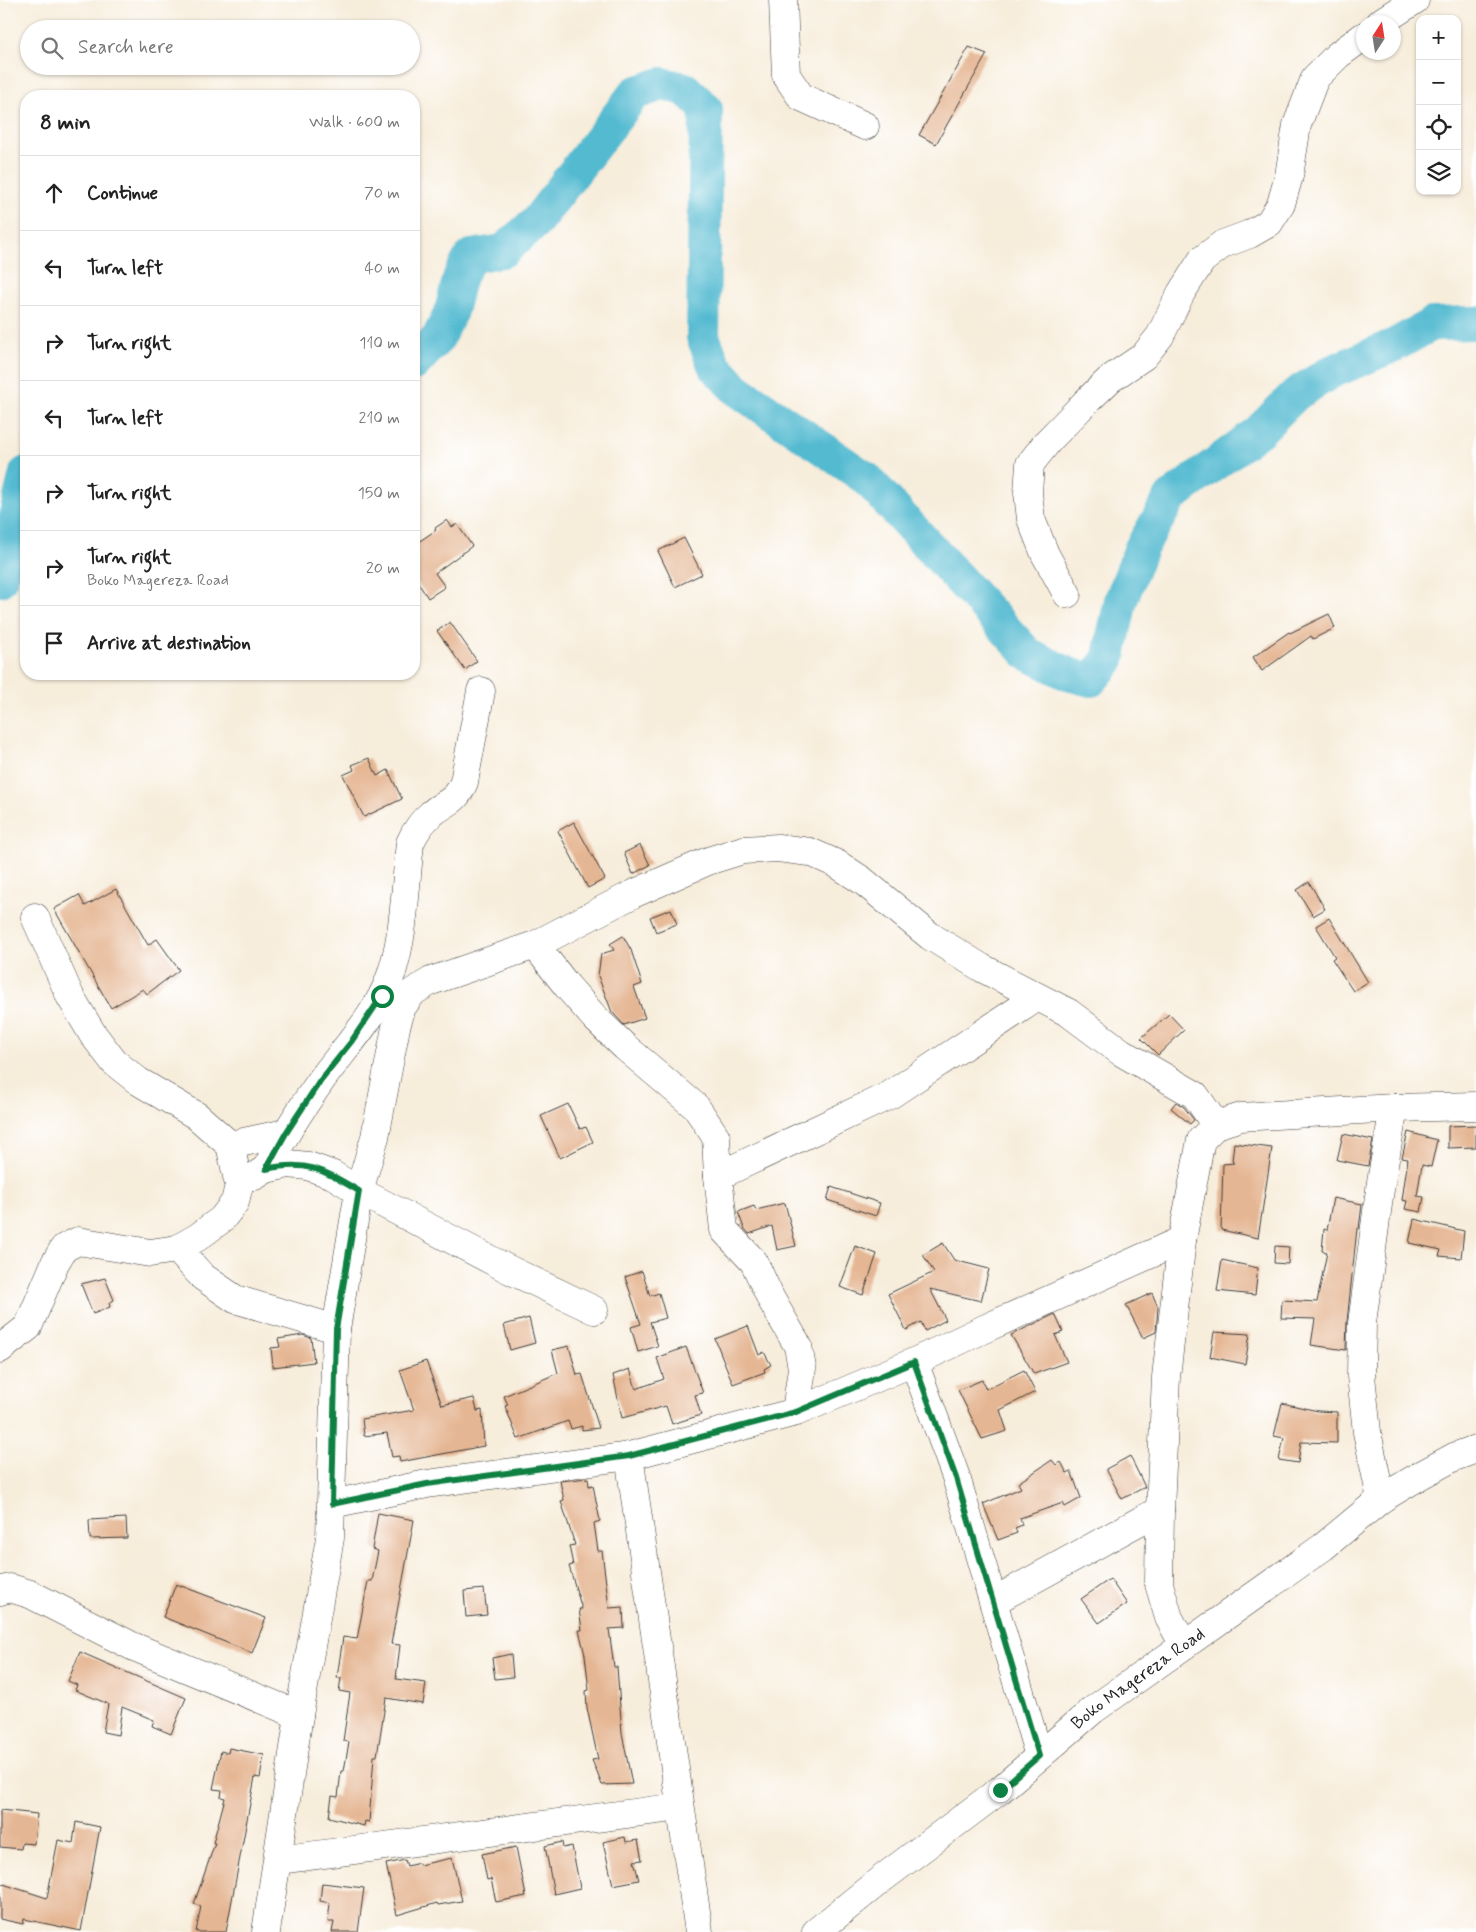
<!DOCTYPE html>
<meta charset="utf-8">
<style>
body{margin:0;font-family:Mynerve,sans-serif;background:#f2f2f2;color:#222}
.controls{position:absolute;right:15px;top:15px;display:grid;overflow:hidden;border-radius:10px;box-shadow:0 1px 4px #0004}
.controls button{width:45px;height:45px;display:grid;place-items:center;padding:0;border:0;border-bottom:1px solid #e0e0e0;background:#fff;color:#222;font:25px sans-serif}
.compass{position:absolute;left:1356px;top:15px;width:45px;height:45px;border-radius:50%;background:#fff;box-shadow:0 1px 4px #0004;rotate:12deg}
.stop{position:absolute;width:15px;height:15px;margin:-11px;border:4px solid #0b8043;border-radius:50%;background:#fff}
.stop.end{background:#0b8043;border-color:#fff;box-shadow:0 1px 5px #0008}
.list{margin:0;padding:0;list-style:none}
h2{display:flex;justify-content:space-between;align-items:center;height:65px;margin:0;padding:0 20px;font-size:21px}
h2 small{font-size:16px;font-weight:400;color:#767676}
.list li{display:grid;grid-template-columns:32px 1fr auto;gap:15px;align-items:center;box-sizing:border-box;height:75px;padding:0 20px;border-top:1px solid #e0e0e0}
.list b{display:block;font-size:19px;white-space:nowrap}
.list p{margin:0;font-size:16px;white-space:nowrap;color:#767676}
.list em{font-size:16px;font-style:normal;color:#767676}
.icon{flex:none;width:28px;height:28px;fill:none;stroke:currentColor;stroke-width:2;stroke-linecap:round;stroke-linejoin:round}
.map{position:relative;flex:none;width:1476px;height:1932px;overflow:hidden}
.search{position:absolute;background:#fff;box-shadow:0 1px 4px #0004;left:20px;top:20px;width:400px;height:55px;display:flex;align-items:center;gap:12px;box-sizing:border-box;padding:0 18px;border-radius:28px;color:#767676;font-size:19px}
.panel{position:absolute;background:#fff;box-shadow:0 1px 4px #0004;left:20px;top:90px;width:400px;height:590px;border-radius:20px}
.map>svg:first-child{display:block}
</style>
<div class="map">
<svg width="1476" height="1932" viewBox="0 0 1476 1932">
<rect width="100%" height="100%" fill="#fff"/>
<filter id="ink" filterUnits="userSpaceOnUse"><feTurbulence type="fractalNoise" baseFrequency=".02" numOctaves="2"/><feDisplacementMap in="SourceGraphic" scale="10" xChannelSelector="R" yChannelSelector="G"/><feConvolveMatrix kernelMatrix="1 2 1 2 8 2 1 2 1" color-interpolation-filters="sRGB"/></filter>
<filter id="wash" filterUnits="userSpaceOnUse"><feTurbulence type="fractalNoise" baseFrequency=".0096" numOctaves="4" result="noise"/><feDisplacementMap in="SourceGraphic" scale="20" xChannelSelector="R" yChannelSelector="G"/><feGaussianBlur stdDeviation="1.12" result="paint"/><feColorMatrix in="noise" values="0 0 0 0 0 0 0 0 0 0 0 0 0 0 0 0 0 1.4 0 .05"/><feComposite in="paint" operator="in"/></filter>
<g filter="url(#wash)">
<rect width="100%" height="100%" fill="#f7eddb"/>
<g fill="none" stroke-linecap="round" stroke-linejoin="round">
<g stroke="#52bad0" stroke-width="34">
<path d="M414 364 438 338 451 311 460 276 471 256 503 251 536 222 635 93 662 84 685 89 706 109 703 337 715 367 736 389 867 479 1028 654 1068 674 1091 680 1108 660 1121 600 1141 548 1171 497 1259 431 1296 394 1331 372 1395 345 1432 324 1476 323"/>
<path d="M0 580 26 473"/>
</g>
</g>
<g id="blocks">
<g fill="#e5b693">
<path d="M969 47 987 54 936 144 919 135Z"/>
<path d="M447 520 452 527 457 524 472 546 435 573 445 587 428 598 414 577V545L436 530 435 528Z"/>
<path d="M684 538 702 574 675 587 658 551Z"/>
<path d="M1329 614 1335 628 1313 639 1311 636 1262 671 1253 657 1289 632 1290 633Z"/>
<path d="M450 622 477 661 465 670 437 631Z"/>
<path d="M369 758 377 776 388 770 402 799 364 817 343 775 354 770 352 765Z"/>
<path d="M574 822 605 879 588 888 558 831Z"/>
<path d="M640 845 650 865 633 874 624 853Z"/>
<path d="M1309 882 1325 909 1313 916 1297 890Z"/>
<path d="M116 889 148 945 157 939 179 970 147 994 143 989 111 1008 54 909 79 895 85 906Z"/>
<path d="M671 909 677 924 656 932 650 917Z"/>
<path d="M1329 918 1368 982 1353 991 1332 959 1335 957 1316 926Z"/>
<path d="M623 936 631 950 642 984 634 987 645 1018 624 1025 612 1012 598 976 601 954 614 950 610 944Z"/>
<path d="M1169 1014 1184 1030 1158 1055 1141 1038Z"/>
<path d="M1176 1102 1184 1107 1194 1120 1190 1124 1171 1108Z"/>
<path d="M568 1104 580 1129 586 1127 593 1142 560 1158 541 1116Z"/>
<path d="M1476 1125V1147L1448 1148V1126Z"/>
<path d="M1408 1132 1437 1140 1431 1167 1422 1165 1417 1196 1424 1197 1421 1212 1405 1209 1407 1201 1402 1200 1408 1159 1402 1158Z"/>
<path d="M1343 1134 1373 1140 1368 1166 1337 1160Z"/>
<path d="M1234 1143 1272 1148 1258 1238 1221 1230 1223 1164 1234 1163 1232 1161Z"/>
<path d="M831 1187 880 1203 876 1216 827 1200Z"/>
<path d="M1333 1198 1362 1204 1359 1229H1357L1347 1321 1346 1350 1311 1345 1315 1319 1281 1318 1282 1300 1317 1302 1327 1252 1322 1251 1324 1229 1327 1230Z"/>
<path d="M785 1203 796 1246 777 1250 772 1226 749 1234 744 1228 738 1212 754 1206 756 1210Z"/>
<path d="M1414 1219 1464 1231 1461 1258 1439 1256 1441 1250 1409 1243Z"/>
<path d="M943 1243 954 1260 989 1269 981 1301 930 1289 946 1320 925 1331 921 1322 906 1330 888 1294 934 1272 923 1255Z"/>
<path d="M855 1246 877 1254 863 1295 840 1287Z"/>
<path d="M1275 1246 1289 1247 1288 1264 1274 1263Z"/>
<path d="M1222 1260 1258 1268 1255 1295 1217 1291Z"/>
<path d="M642 1271 650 1296 659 1293 666 1318 650 1322 658 1346 638 1352 631 1327 641 1324 625 1277Z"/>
<path d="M105 1278 114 1300 109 1303 110 1307 93 1314 81 1284Z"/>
<path d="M1152 1293 1158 1307 1156 1332 1143 1338 1126 1305Z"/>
<path d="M1055 1314 1063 1332 1055 1335 1067 1362 1034 1374 1011 1335Z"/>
<path d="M529 1318 535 1343 510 1350 504 1325Z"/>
<path d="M748 1326 759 1355 764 1352 771 1365 764 1369 765 1372 733 1384 715 1339Z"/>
<path d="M1214 1332 1250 1334 1245 1364 1210 1357Z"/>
<path d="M303 1335 311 1338 314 1362 273 1367 271 1348 280 1347 278 1339Z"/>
<path d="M569 1346 577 1375 582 1374 599 1428 582 1430V1426L571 1429 568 1421 518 1439 505 1406 508 1405 504 1396 558 1373 552 1350Z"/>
<path d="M686 1347 703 1393 695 1395 701 1415 672 1424 666 1406 622 1418 613 1375 630 1369 636 1389 664 1379 657 1358Z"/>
<path d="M426 1361 442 1405 474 1398 477 1411 482 1410 484 1446 400 1462 399 1456 392 1457 387 1433 364 1436 362 1419 414 1410 400 1370Z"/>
<path d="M1024 1370 1035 1392 1000 1410 1007 1431 982 1439 958 1390 982 1380 986 1389Z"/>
<path d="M1282 1403 1318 1411 1337 1412V1443L1301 1442 1298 1463 1279 1460 1284 1438 1274 1436Z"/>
<path d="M1130 1456 1145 1487 1122 1499 1106 1469Z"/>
<path d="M1052 1460 1056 1465 1061 1462 1067 1473 1071 1471 1081 1498 1065 1507 1063 1503 1020 1518 1022 1525 1015 1528 1017 1533 998 1540 983 1504 1021 1488 1018 1483Z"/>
<path d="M588 1478 589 1486 593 1485 600 1521 594 1523 598 1551H602L609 1608 623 1607 624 1628 609 1629 614 1667H617L622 1733 632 1784 602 1785 592 1760 598 1759 587 1708 586 1691 589 1690 585 1655 579 1630H582L579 1609H582L569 1566 573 1565 569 1546 575 1545 561 1501 564 1500 560 1481Z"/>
<path d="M378 1513 414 1520 391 1644 400 1645 396 1679 426 1683 423 1704 386 1698 377 1756H374L369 1822 365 1821 364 1826 329 1817 332 1796 338 1797 341 1771H344L349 1742 343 1741 350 1693 339 1691 341 1678H337L343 1637 357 1639 368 1581H372L378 1551 372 1549Z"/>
<path d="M126 1518 127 1538 90 1539 89 1520Z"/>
<path d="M1110 1579 1127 1604 1099 1623 1081 1599Z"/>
<path d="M176 1584 266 1618 252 1653 163 1617Z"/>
<path d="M484 1589 487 1615 466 1617 464 1591Z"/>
<path d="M80 1652 186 1698 171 1734 152 1726 154 1720 122 1707 118 1735 103 1732 108 1704 75 1690 77 1685 68 1681Z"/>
<path d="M511 1654 513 1677 495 1679 492 1658Z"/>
<path d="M229 1748 264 1755 260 1778 255 1777 226 1932H196L201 1906 194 1904 215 1843H213L225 1798 221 1797 222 1790 213 1789 221 1751 228 1753Z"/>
<path d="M0 1810 37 1814 34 1844 22 1843 21 1849 0 1847Z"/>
<path d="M76 1822 100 1827 81 1931 24 1919 23 1924 0 1919V1883L47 1898 58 1840 73 1843Z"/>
<path d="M625 1837 626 1842 638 1840 642 1860 634 1861 639 1880 613 1885 603 1842Z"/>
<path d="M562 1842 563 1848 572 1846 580 1888 554 1894 545 1846Z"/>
<path d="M516 1847 526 1896 496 1902 491 1879 487 1880 482 1854Z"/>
<path d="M452 1858 462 1901 438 1905 437 1903 397 1915 386 1864 405 1860 407 1866 419 1863V1865Z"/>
<path d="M322 1883 364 1888 358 1932H332L334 1922H328L330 1903 320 1901Z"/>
</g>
</g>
</g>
<g filter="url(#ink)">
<use href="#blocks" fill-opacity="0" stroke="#3d3b39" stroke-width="1"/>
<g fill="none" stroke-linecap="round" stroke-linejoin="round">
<defs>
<g id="minor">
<path d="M783 0 786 75 801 97 865 126"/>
<path d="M1381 22 1415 0"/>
<path d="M1067 594 1045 554 1031 519 1028 493 1030 464 1049 440 1087 401 1110 379 1144 356 1160 336 1181 293 1202 260 1223 244 1250 234 1269 223 1281 204 1289 176 1297 125 1315 78 1338 55 1364 36"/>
<path d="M535 945 567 986 595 1018 625 1047 696 1107 716 1137 718 1176 724 1230 754 1262 771 1299 798 1346 802 1368 796 1412"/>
<path d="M230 1145 286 1133"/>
<path d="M266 1169C282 1139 300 1110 320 1082 344 1048 376 1017 390 978 405 935 405 887 410 843 415 832 421 822 431 814 446 801 455 804 464 782L481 691"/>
<path d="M255 1176 266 1169 288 1164 308 1166 333 1175 359 1191 508 1269 594 1310"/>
<path d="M718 1176 890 1095 1036 998"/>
<path d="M177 1249 203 1277 235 1299 336 1329"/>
<path d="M0 1349 28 1327 55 1263 64 1248 78 1241 150 1253 177 1249 198 1237 222 1219 235 1202 239 1185 230 1145 197 1116 138 1081 114 1062 92 1033 70 996 35 917"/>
<path d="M914 1362 956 1477 1039 1756"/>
<path d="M629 1456 699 1932"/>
<path d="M1381 1499 1367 1432 1361 1376 1362 1323 1381 1182 1394 1108"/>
<path d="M332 1504 427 1484 629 1456 796 1412 914 1362 984 1329 1182 1240"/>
<path d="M0 1591 10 1588 30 1594 132 1646 299 1715"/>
<path d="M994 1601 1160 1510"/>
<path d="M1184 1645 1169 1618 1159 1584 1160 1510 1166 1377 1182 1240 1201 1140 1216 1125 1241 1117 1394 1108 1476 1106"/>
<path d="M278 1860 679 1807"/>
<path d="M266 1932 299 1715 330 1538 336 1329 359 1191 375 1137 396 1027 402 1007 413 992 431 981 535 945 633 894 708 861 743 850 778 848 810 852 837 864 863 881 930 936 982 968 1069 1013 1121 1052 1195 1095 1216 1125"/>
<path id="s1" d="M816 1932 879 1881 1000 1790 1093 1710 1323 1547 1381 1499 1421 1475 1454 1457 1476 1449"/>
</g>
</defs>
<use href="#minor" stroke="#3d3b39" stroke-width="29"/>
<use href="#minor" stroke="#fff" stroke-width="28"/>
</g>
</g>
<g fill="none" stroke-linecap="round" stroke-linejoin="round" filter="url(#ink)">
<path stroke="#0b8043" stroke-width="6" d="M382 996 351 1042 320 1081 286 1133 266 1169C308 1160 323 1170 359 1191L336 1329 332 1504 427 1484 629 1456 796 1412 914 1362 956 1478 1039 1756 1000 1790"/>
</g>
<g text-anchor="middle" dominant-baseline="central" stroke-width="4.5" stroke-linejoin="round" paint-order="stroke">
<g font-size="18" fill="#1c1c1c" stroke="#fff">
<text stroke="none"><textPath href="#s1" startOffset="410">Boko Magereza Road</textPath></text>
</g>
</g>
</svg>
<div class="controls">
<button>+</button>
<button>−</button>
<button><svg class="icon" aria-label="locate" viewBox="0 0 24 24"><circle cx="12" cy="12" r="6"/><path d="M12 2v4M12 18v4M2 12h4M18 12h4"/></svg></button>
<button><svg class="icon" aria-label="layers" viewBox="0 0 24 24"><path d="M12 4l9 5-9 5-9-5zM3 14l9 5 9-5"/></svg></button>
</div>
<svg class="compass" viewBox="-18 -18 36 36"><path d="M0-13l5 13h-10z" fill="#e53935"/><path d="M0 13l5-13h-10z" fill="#767676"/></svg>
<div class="stop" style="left:382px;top:996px"></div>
<div class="stop end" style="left:1000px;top:1790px"></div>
<div class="search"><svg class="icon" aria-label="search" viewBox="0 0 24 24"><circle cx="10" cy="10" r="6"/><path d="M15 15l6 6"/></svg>Search here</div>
<section class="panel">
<h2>8 min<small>Walk · 600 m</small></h2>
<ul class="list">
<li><svg class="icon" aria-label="ahead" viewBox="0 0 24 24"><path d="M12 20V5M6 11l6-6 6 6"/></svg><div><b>Continue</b></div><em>70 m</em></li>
<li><svg class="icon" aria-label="left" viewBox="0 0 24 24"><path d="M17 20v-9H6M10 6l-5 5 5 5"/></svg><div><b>Turn left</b></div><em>40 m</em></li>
<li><svg class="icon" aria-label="right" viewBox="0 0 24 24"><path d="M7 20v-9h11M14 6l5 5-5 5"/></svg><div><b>Turn right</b></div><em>110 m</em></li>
<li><svg class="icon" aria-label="left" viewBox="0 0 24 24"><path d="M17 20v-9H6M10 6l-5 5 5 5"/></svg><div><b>Turn left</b></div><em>210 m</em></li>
<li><svg class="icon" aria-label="right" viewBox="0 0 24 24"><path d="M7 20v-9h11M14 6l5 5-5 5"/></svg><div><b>Turn right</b></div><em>150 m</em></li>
<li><svg class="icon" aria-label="right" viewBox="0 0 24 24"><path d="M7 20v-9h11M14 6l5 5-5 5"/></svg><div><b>Turn right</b><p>Boko Magereza Road</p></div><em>20 m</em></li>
<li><svg class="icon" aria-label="arrive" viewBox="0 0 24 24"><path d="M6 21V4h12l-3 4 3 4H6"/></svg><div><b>Arrive at destination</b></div></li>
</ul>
</section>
</div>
